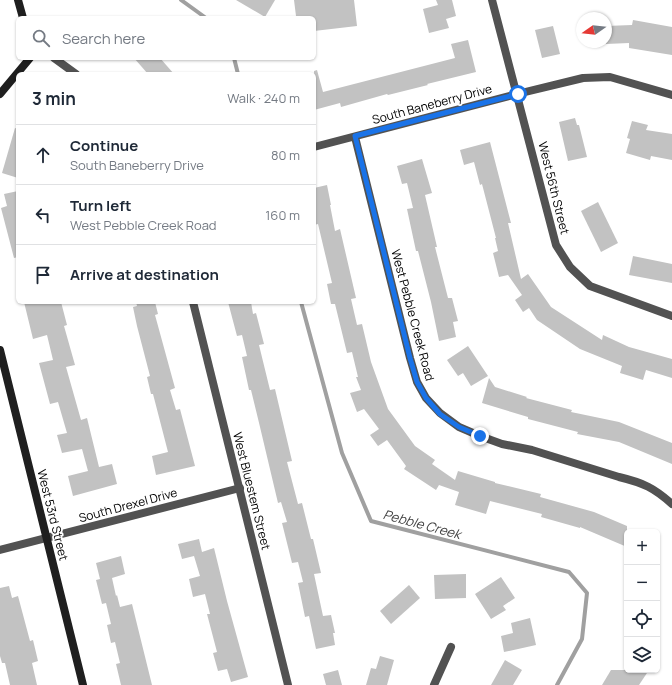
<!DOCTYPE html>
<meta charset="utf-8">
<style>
body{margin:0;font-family:Manrope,sans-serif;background:#f2f2f3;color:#1f2937}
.controls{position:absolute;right:12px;bottom:12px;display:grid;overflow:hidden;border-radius:6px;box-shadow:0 1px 3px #0004}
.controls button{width:36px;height:36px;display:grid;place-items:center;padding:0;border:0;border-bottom:1px solid #e0e1e3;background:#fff;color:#1f2937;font:20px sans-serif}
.compass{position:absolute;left:576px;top:12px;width:36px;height:36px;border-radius:50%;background:#fff;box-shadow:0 1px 3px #0004;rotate:256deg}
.stop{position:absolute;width:12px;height:12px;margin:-9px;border:3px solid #1a73e8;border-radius:50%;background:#fff}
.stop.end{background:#1a73e8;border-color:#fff;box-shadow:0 1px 4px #0008}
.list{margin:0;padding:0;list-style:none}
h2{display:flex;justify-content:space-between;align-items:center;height:52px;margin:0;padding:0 16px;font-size:17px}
h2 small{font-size:13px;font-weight:400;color:#747a83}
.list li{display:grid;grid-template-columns:26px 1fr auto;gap:12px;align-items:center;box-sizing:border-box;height:60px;padding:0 16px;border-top:1px solid #e0e1e3}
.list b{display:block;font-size:15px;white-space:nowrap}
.list p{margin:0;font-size:13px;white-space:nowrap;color:#747a83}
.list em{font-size:13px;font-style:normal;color:#747a83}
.icon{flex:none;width:22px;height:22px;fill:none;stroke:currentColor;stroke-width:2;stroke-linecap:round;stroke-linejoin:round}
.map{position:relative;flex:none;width:672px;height:685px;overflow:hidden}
.search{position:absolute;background:#fff;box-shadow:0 1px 3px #0004;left:16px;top:16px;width:300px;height:44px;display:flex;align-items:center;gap:10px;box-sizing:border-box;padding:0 14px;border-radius:6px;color:#747a83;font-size:15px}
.panel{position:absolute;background:#fff;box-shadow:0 1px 3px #0004;left:16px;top:72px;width:300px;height:232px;border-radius:6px}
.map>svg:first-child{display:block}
</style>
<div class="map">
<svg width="672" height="685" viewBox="0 0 672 685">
<rect width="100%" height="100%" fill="#fff"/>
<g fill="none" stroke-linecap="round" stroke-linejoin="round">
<g stroke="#a0a0a0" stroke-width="4">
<path d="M181 0 206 18"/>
<path d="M234 58 238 74"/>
<path d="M301 302 342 453 371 521 569 572 587 593 582 639 557 685"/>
</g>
</g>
<g fill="#c2c2c2">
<path d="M236 0H275L265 17Z"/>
<path d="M294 0H354L357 26 314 31V18H302V16H296Z"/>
<path d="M436 0H452L456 16 446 19 449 28 429 33 423 9 438 5Z"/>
<path d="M633 20 672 27V55L629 48V43L606 44V26L632 25Z"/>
<path d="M553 26 560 54 542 58 535 30Z"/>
<path d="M468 40 476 72 427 84 428 85 388 95 387 94 341 107 340 103 314 110V71L317 70 323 92 455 58 451 44Z"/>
<path d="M134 58H160L174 74H148Z"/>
<path d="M575 118 577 125H579L587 157 568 161 559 122Z"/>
<path d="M632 121 648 125 646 130 672 134V160L651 156 650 160 626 153 630 139 627 138Z"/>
<path d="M15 128 18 129V178L2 173Z"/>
<path d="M490 142 511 223H508L521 279 528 274 551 307 602 340 603 335 629 347 672 359V378L646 370 643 380 620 373 622 366 580 349 537 320 529 308 523 312 515 300 522 295 508 275 499 277 493 253 498 251 495 238H496L482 184 480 185 474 162 464 165 460 150Z"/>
<path d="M422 159 432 193 425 195 437 247H435L448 298H452L458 321 453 322 456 337 439 341 431 302 418 251H416L407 209 413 208 407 183 402 184 397 166Z"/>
<path d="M327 185 331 205H330L335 231 340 229 356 298 351 299 357 325 362 324 371 362 388 409 415 446 435 460 432 464 455 480 458 471 495 482V483L541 494 540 497 594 512 627 526V547L580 527V528L541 517 542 514 490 501 486 514 455 505 459 492 439 485 436 490 404 469 406 466 387 440 378 446 370 435 379 429 364 409 357 412 350 393 361 390 356 377H358L352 352 347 353 335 304H331L327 284 332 283 318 224 314 225V188Z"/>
<path d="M18 191V257L14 258 1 208 7 206 4 194Z"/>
<path d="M598 202 618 243 601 252 581 211Z"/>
<path d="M633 256 672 264V283L629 275Z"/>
<path d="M24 302H61L67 325 64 326 75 365 66 367 81 420 87 418 99 467 112 464 117 484 73 496 68 476 88 471 82 449 62 453 57 435 67 433 58 402 50 404 39 363 53 360 47 335 33 339Z"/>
<path d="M136 302H155L158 314 155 315 175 388 170 390 176 410 180 409 195 466 156 475 152 456 168 452 153 394H151L147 377 150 376 137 326 133 307 137 306Z"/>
<path d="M228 302H251L253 314 256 313 264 344 259 345 270 390 275 389 292 461 287 462 298 504 302 503 311 539H313L321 573 314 574 323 616 331 615 335 633H333L335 645 316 649 309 616 305 617 298 583 303 582 298 562 292 563 282 523 287 522 281 502 278 503 260 427 251 390H249L242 357 247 356 242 335 237 336Z"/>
<path d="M468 346 488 376 471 386 463 373 458 376 447 360Z"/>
<path d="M489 378 495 387 527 397 526 398 572 410 571 412 619 422 672 443V464L619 442 577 434 578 432 528 419V417L482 403Z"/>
<path d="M199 539 202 552 214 548 227 601 248 677 231 682 227 669 218 671 213 653 217 652 207 614H210L205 594 193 597 189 579 200 576 194 556 182 559 178 544Z"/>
<path d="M121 556 125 574 112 578 116 596 117 595 120 607 132 604 152 685H121L116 664 120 663 115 642 111 643 107 625 111 624 106 603 102 604 96 580 100 579 96 563Z"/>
<path d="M466 574V598L435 599 434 575Z"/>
<path d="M501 577 515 598 503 606 506 610 491 619 475 594Z"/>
<path d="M409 585 420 598 391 624 380 611Z"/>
<path d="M9 586 12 598 18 596 30 641 33 640 38 661 32 663 37 685H10L5 663H2L0 656V588Z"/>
<path d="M530 618 536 645 504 652 501 636 513 633 511 623Z"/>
<path d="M380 656 394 660 387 685H366L371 668 376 669Z"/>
<path d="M505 660 522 670 513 685H491Z"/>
<path d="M338 670 342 685H326L323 674Z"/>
<path d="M611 670H649L639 685H602Z"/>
</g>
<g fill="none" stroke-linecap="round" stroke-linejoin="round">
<g stroke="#525252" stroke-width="8">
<path d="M492 0 556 245 570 267 590 286 672 316"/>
<path d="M54 58 76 74"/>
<path d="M355 137 410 358 417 382 426 398 440 413 459 427 480 436 502 444 532 450 619 477C644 483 654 488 672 504"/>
<path d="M314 147 517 94 583 78 610 77 672 95"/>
<path d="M193 302 288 685"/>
<path d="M0 550 240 488"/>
<path d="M434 685 451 647"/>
</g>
<g stroke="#1f1f1f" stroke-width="8">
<path d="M18 0 23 18"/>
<path d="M0 94 30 58"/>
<path d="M0 350 83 685"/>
</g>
</g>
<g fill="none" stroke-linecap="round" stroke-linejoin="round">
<path stroke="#1a73e8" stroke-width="5" d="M480 436 459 427 440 414 426 398 417 382 410 358 355 136 518 94"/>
</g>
<g text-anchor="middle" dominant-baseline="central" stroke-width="3.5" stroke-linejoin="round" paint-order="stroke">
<g font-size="12" fill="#000" stroke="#fff">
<text transform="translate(432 104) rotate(-15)">South Baneberry Drive</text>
<text transform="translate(554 188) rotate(76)">West 56th Street</text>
<text transform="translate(413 315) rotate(75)">West Pebble Creek Road</text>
<text transform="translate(252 491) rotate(76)">West Bluestem Street</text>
<text transform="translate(128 505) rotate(-15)">South Drexel Drive</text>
<text transform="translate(53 515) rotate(76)">West 53rd Street</text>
</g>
<g font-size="13" font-style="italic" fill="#414141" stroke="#fff">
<text transform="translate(422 524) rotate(15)">Pebble Creek</text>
</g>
</g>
</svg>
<div class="controls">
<button>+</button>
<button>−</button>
<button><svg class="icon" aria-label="locate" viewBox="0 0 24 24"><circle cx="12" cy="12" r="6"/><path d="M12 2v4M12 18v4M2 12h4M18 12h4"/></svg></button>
<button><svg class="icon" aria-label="layers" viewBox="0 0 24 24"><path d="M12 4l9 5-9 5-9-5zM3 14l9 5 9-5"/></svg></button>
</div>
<svg class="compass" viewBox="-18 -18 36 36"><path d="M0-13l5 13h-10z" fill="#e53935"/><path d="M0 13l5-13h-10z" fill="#747a83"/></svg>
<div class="stop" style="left:518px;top:94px"></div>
<div class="stop end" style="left:480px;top:436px"></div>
<div class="search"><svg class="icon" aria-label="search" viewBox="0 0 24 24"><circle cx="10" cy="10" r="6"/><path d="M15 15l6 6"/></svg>Search here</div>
<section class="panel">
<h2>3 min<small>Walk · 240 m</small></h2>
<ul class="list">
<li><svg class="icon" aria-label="ahead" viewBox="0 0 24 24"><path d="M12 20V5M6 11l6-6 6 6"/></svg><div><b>Continue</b><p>South Baneberry Drive</p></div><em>80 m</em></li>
<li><svg class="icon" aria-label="left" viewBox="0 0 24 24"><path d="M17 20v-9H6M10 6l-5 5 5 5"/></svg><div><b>Turn left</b><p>West Pebble Creek Road</p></div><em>160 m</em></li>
<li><svg class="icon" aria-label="arrive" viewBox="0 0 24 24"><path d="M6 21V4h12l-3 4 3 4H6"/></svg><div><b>Arrive at destination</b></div></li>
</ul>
</section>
</div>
